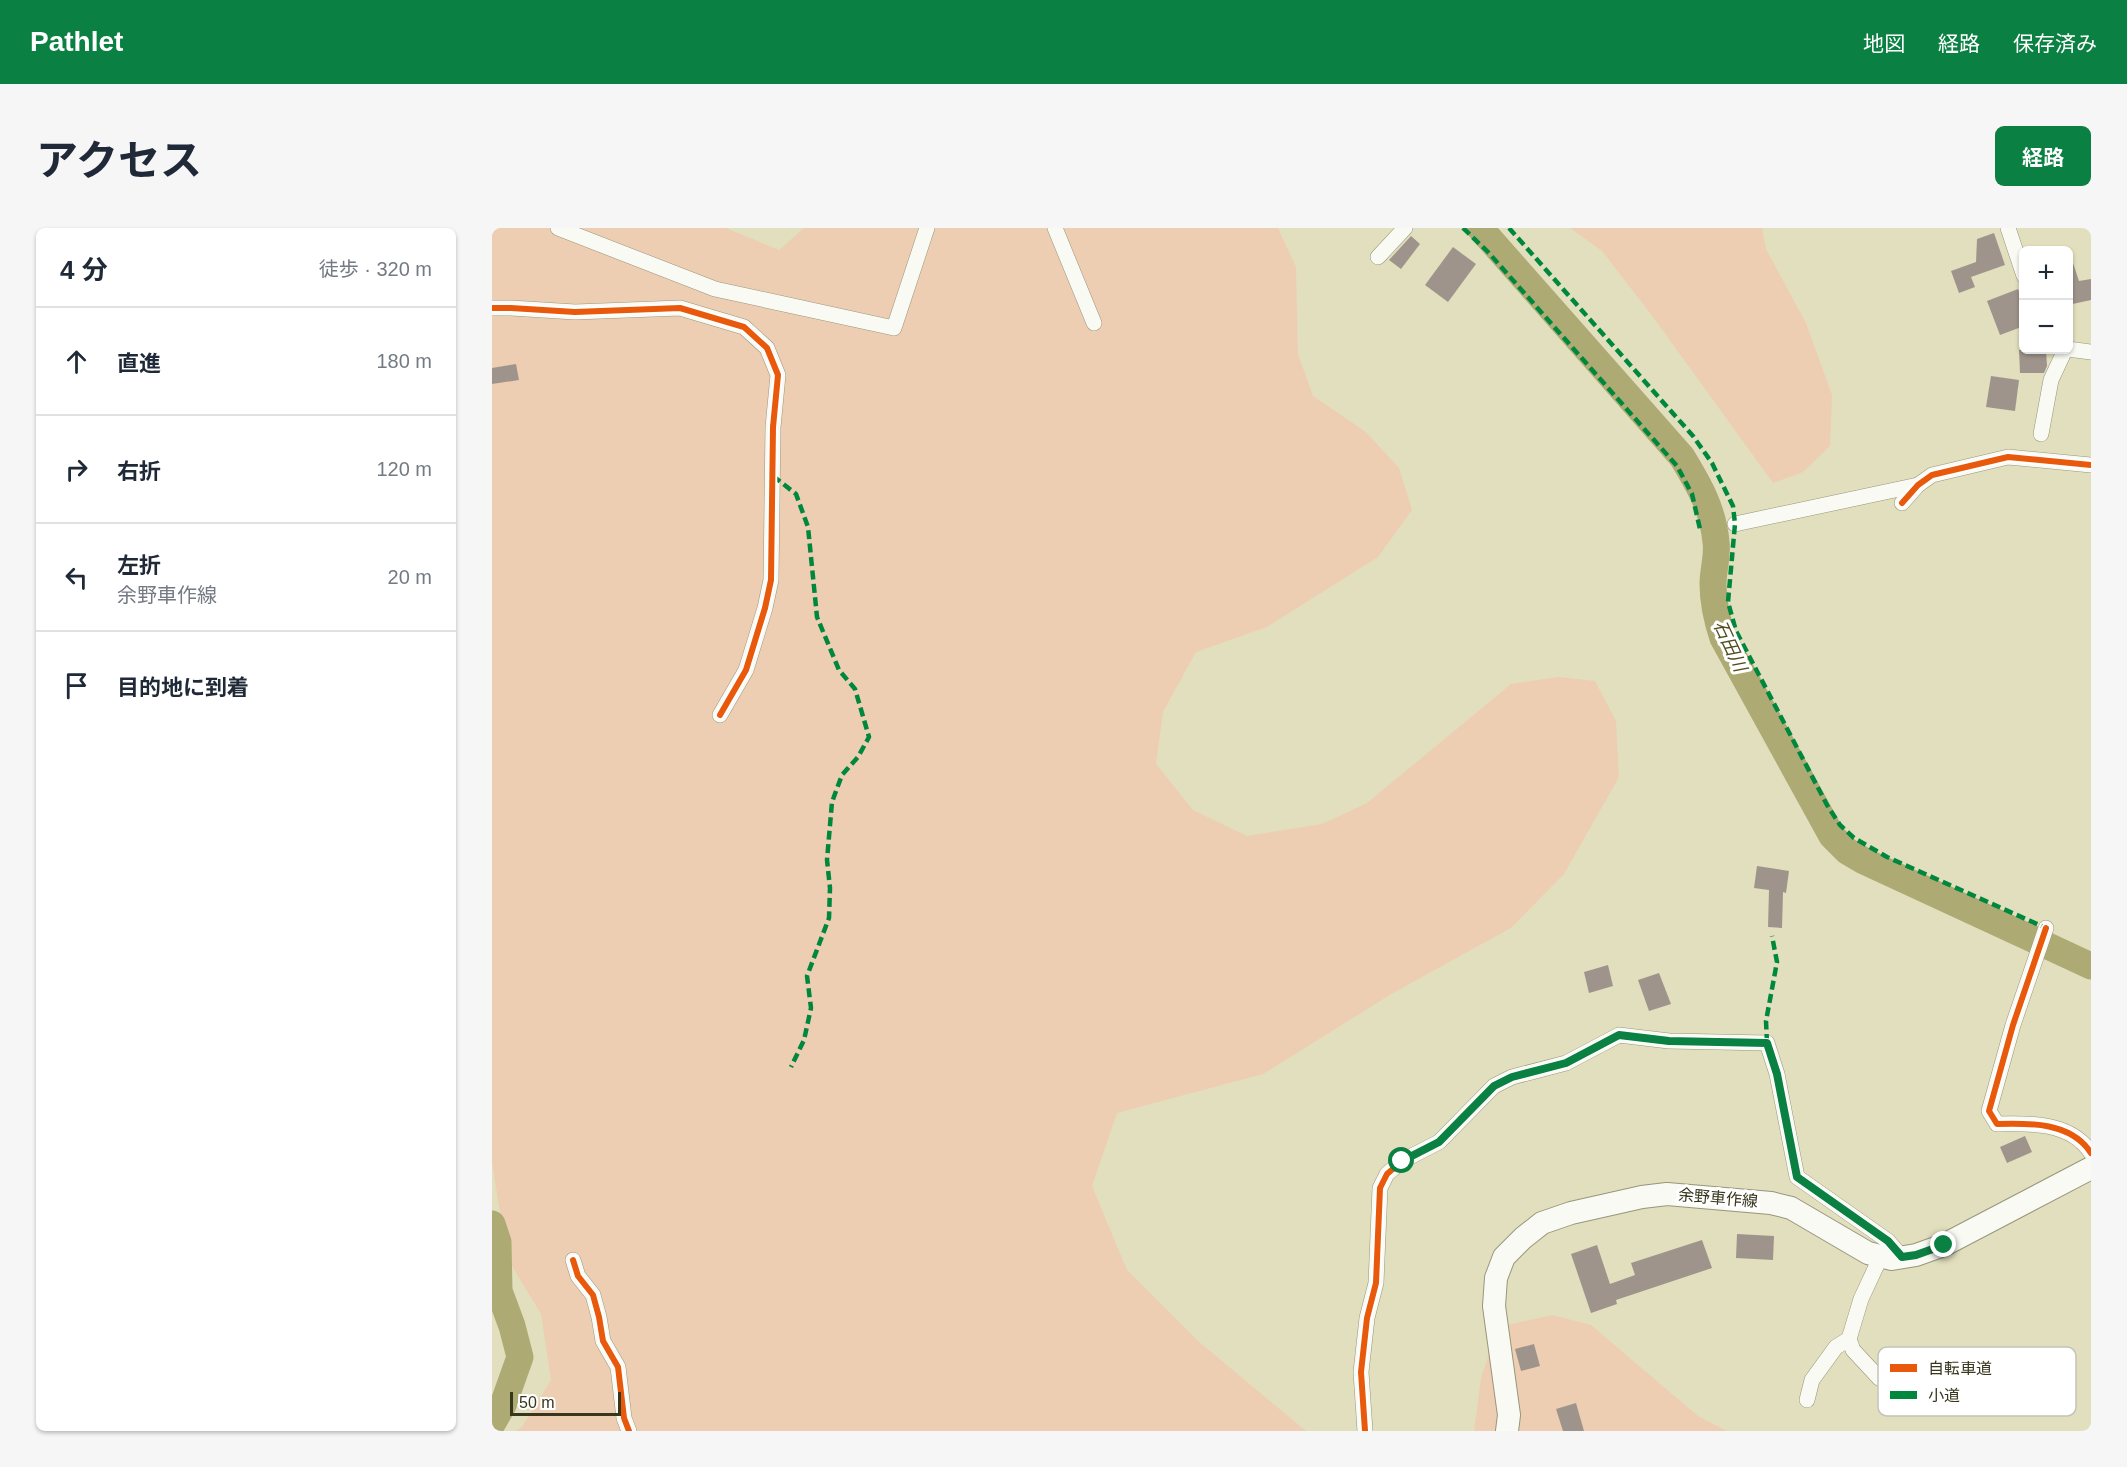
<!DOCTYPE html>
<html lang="ja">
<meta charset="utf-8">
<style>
body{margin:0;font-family:Arial,"Noto Sans JP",sans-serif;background:#f6f6f7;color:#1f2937}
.controls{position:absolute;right:18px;top:18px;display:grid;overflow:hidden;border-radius:9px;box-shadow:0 2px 4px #0004}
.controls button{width:54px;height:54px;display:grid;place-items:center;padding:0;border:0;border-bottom:2px solid #e0e1e3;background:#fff;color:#1f2937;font:30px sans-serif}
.scale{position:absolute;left:18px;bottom:15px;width:111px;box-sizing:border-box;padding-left:6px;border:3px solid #38361d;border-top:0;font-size:16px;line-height:21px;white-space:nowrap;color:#38361d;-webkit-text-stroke:4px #fff;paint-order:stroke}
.stop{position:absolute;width:18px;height:18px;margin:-14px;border:4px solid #0b8043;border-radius:50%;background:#fff}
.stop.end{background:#0b8043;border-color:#fff;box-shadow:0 2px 6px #0008}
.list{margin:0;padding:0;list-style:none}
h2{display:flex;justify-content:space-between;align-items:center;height:78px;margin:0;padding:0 24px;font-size:26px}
h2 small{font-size:20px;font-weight:400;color:#747a83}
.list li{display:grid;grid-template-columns:39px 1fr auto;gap:18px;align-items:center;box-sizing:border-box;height:108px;padding:0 24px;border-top:2px solid #e0e1e3}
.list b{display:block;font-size:22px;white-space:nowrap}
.list p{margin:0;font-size:20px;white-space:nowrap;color:#747a83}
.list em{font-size:20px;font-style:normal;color:#747a83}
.icon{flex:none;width:33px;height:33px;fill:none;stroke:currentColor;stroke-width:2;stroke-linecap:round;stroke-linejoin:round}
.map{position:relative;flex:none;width:1599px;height:1203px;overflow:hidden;border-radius:9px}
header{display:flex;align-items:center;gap:36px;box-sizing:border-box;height:84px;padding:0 30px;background:#0b8043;color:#fff}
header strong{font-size:28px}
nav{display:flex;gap:33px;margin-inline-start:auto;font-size:21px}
.intro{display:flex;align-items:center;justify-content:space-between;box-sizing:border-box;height:144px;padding:0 36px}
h1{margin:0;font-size:42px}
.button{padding:15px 27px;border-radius:9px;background:#0b8043;color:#fff;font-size:21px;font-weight:700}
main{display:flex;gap:36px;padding:0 36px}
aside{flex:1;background:#fff;border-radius:9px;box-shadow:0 2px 4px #0004}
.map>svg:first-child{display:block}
</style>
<header>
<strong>Pathlet</strong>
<nav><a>地図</a><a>経路</a><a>保存済み</a></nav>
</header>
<div class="intro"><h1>アクセス</h1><a class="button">経路</a></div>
<main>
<aside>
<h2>4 分<small>徒歩 · 320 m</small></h2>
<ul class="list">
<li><svg class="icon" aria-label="ahead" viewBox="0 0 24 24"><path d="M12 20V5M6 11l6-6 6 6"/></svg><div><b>直進</b></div><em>180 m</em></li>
<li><svg class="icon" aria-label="right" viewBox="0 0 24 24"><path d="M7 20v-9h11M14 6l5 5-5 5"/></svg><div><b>右折</b></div><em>120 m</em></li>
<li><svg class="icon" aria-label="left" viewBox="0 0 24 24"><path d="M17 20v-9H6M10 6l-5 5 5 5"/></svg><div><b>左折</b><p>余野車作線</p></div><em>20 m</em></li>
<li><svg class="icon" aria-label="arrive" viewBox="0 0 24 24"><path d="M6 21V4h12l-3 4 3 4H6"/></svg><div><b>目的地に到着</b></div></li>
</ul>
</aside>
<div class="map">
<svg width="1599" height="1203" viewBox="0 0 1599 1203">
<rect width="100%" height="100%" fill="#e1dfbd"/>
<g fill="#eeceb2">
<path d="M0 0H234L287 22 312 0H786L804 39 806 126 821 168 874 204 907 240 920 282 886 329 775 399 704 424 671 484 664 536 701 582 755 608 830 596 875 575 1019 456 1066 449 1103 453 1124 493 1127 549 1072 646 1019 700 901 765 771 846 625 885 600 958 635 1042 706 1113 814 1203H23L30 1199 59 1152 49 1086 15 1030 0 934Z"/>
<path d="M1078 0H1270L1274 21 1314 95 1340 167 1338 218 1311 244 1281 255 1161 89 1110 23Z"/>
<path d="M1060 1087 1099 1097 1206 1188 1235 1203H982L989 1150 1006 1099Z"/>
</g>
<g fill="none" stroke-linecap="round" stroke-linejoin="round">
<g stroke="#aeaa74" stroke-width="27">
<path d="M988 0 1190 229C1207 257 1221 281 1224 314 1226 328 1221 342 1221 356 1221 375 1225 392 1231 410L1340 608 1355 623 1372 633 1599 738"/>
<path d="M0 996 6 1014 7 1063 20 1098 28 1129 11 1177 0 1196"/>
</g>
</g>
<g fill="#9f948b">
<path d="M1502 5 1513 37 1479 49 1483 59 1467 65 1459 43 1484 34 1485 11Z"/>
<path d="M919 8 928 16 909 41 897 32Z"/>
<path d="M961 19 984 36 956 74 933 57Z"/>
<path d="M1576 29H1579L1587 53 1599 51V72L1576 77Z"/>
<path d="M1526 61 1532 75V98L1508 107 1495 73Z"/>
<path d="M1527 122H1554L1555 138 1552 145H1528Z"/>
<path d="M24 136 27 152 0 156V140Z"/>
<path d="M1499 148 1527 152 1523 183 1494 179Z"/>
<path d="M1265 638 1297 643 1294 665 1291 664 1290 700 1276 699 1277 662 1262 660Z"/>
<path d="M1116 737 1121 758 1097 765 1092 744Z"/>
<path d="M1167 745 1179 776 1157 783 1146 752Z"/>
<path d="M1533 908 1540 924 1515 935 1508 919Z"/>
<path d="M1245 1006 1282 1008 1281 1032 1244 1030Z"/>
<path d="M1210 1012 1220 1040 1124 1072 1125 1076 1099 1085 1079 1026 1105 1017 1118 1056 1143 1047 1139 1035Z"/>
<path d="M1042 1116 1048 1138 1029 1143 1023 1121Z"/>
<path d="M1084 1175 1092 1203H1071L1064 1181Z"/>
</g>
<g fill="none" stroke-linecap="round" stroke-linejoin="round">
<defs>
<g id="street">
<path d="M66 0 223 61 402 100 435 0"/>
<path d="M563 0 602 95"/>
<path d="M1516 0 1532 48"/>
<path d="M886 29 913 0"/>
<path d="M0 80H19L83 84 188 80 252 99 275 120 286 147 281 199 279 352 273 380 254 442 228 487"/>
<path d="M1576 121 1599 124"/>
<path d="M1549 206 1559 152 1573 122"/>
<path d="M1410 275 1426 257 1440 247 1516 229 1599 237"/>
<path d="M1243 296 1426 257"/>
<path d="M1554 700 1521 797 1497 883 1505 896C1538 895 1579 894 1599 925"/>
<path d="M1389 1028 1369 1071 1357 1111 1361 1122 1387 1150 1398 1157 1413 1158 1446 1170"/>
<path d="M81 1032 86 1048 101 1067 107 1089 111 1113 126 1139 132 1190 137 1203"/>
<path d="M1315 1172 1320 1152 1344 1119 1357 1111"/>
<path d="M873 1203 869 1144 875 1090 884 1055 888 960 895 946 910 933 947 914 1002 858 1020 849 1074 835 1127 807 1177 813 1275 815 1285 846 1305 949 1396 1013 1410 1029"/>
</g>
<path id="secondary" d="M1015 1203 1017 1187 1002 1078 1004 1050 1012 1029 1031 1010 1050 995 1079 985 1150 969 1175 966 1279 975 1299 980 1376 1025 1400 1031 1424 1027 1452 1017 1599 940"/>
</defs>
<use href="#street" stroke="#98967b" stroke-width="16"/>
<use href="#secondary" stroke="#98967b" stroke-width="24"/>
<use href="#street" stroke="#fafaf5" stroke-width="15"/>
<use href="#secondary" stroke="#fafaf5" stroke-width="22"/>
<g stroke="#00873e" stroke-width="4.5" stroke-dasharray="9 4.5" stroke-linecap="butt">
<path d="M971 0 996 24 1185 238 1200 266 1208 301"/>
<path d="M1017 0 1201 208 1220 235 1241 278 1243 296 1236 374 1244 403 1335 577 1348 597 1362 610 1395 629 1554 700"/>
<path d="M281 248 304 266 316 299 325 389 347 442 363 461 377 509 366 529 350 547 340 574 335 632 338 660 337 690 315 748 319 780 312 812 299 839"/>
<path d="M1275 815 1274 793 1285 734 1280 708"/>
</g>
<defs>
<g id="cycleway">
<path d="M0 80H19L83 84 188 80 252 99 275 120 286 147 281 199 279 352 273 380 254 442 228 487"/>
<path d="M1410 275 1426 257 1440 247 1516 229 1599 237"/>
<path d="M1554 700 1521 797 1497 883 1505 896C1538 895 1579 894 1599 925"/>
<path d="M81 1032 86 1048 101 1067 107 1089 111 1113 126 1139 132 1190 137 1203"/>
<path d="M873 1203 869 1144 875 1090 884 1055 888 960 895 946 910 933 947 914 1002 858 1020 849 1074 835 1127 807 1177 813 1275 815 1285 846 1305 949 1396 1013 1410 1029"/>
</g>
</defs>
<use href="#cycleway" stroke="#fff" stroke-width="10"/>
<use href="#cycleway" stroke="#e8590c" stroke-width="6"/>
</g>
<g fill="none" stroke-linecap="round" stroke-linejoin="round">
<path stroke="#0b8043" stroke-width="8" d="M910 933 947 914 1002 858 1020 849 1074 835 1127 807 1177 813 1275 815 1285 846 1305 949 1396 1013 1410 1029 1424 1027 1452 1017"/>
</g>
<g text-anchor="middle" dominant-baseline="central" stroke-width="6" stroke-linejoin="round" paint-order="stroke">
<g font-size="16" fill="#38361d" stroke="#fff">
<text transform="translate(1226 970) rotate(5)">余野車作線</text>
</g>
<g font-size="18" font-style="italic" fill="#514d1c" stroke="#fff">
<text transform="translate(1238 418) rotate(65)">石田川</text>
</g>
</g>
<rect x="1386" y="1119" width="198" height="69" rx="9" fill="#fff" stroke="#c3c3bb" stroke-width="1.5"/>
<rect x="1398" y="1136" width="27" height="8" fill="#e8590c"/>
<rect x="1398" y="1163" width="27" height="8" fill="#00873e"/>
<g font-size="16" fill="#38361d">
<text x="1436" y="1146">自転車道</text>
<text x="1436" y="1173">小道</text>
</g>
</svg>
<div class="controls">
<button>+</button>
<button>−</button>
</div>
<div class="scale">50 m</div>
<div class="stop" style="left:910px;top:933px"></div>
<div class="stop end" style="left:1452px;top:1017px"></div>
</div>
</main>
